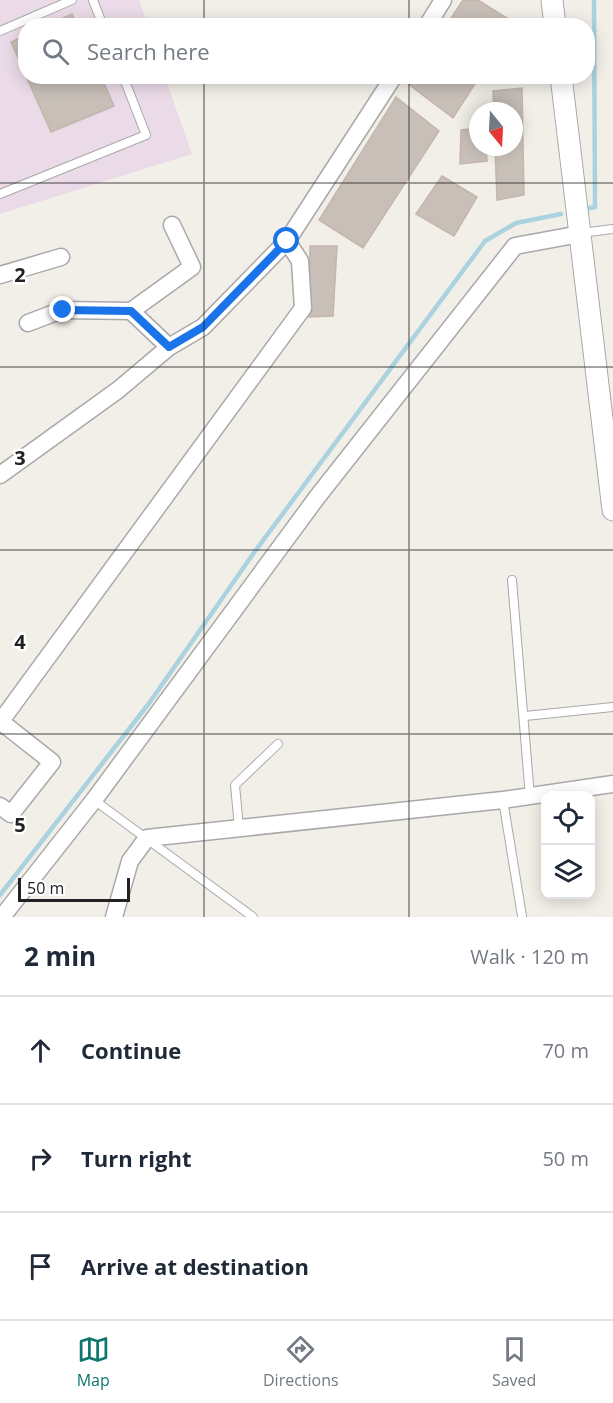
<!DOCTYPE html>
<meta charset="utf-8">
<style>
body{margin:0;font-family:"Open Sans",sans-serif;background:#f6f6f7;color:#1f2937}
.controls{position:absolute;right:18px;bottom:18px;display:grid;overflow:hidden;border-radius:12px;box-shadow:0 3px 15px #0003}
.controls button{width:54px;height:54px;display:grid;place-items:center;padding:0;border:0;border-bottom:2px solid #e0e1e3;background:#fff;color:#1f2937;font:30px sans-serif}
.compass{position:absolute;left:469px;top:102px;width:54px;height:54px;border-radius:50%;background:#fff;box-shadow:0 3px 15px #0003;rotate:162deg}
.scale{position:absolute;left:18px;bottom:15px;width:112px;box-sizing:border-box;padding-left:6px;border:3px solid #222;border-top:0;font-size:16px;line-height:21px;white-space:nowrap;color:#222;-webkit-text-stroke:4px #fff;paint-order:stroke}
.stop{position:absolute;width:18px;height:18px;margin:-14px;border:4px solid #1a73e8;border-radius:50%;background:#fff}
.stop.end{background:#1a73e8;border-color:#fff;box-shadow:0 2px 6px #0008}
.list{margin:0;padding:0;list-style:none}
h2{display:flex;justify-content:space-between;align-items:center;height:78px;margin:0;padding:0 24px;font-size:26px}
h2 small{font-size:20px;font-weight:400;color:#747a83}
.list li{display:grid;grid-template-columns:39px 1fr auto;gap:18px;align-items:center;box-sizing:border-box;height:108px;padding:0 24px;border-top:2px solid #e0e1e3}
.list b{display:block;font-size:22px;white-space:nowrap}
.list em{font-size:20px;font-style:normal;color:#747a83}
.icon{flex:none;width:33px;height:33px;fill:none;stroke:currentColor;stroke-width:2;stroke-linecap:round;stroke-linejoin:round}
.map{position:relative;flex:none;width:613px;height:917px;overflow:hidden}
.search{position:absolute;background:#fff;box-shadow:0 3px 15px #0003;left:18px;right:18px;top:18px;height:66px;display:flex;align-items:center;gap:15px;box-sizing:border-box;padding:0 21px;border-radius:24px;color:#747a83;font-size:22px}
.sheet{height:402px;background:#fff}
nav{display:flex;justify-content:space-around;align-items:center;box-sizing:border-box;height:84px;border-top:2px solid #e0e1e3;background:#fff;font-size:16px;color:#747a83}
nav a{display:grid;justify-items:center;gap:3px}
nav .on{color:#0f766e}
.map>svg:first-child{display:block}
</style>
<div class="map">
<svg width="613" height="917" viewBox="0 0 613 917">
<rect width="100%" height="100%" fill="#f2efe9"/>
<path fill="#ebdbe8" d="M0 0H139L148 25 26 26V76L165 77 192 154 0 214Z"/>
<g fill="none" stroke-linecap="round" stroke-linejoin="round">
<g stroke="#aad3df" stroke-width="4.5">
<path d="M585 209 595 207 594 0"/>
<path d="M0 895 150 702 253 554 485 241 516 223 561 214"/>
</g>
</g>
<g fill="#c7bfb8" stroke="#c4b6ab" stroke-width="1.5">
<path d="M463 0H478L515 23 514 26H446Z"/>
<path d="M72 14 77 26H46Z"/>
<path d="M26 35V75L11 42Z"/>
<path d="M26 76H101L114 106 51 132Z"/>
<path d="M411 76H480L453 118 407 83Z"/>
<path d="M522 88 524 195 497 200 495 147H514V111H494L493 91Z"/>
<path d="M396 97 439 131 363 248 319 220Z"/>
<path d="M478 128V147H486L487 161 460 164 461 130Z"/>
<path d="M442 176 477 197 454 236 416 214Z"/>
<path d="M310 246H337L333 316 309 317Z"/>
</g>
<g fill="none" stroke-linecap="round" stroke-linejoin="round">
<defs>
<g id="service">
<path d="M93 0 103 26"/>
<path d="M0 31 72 0"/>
<path d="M0 194 146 135 123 76"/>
<path d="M581 233 613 229"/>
<path d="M512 580 530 797"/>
<path d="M525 716 613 707"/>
<path d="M94 800 253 917"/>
<path d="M503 800 522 916"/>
<path d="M239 828 235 785 278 744"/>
</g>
<g id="minor">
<path d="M427 26 443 0"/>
<path d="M0 275 61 257"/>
<path d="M131 311 169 347"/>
<path d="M28 323 62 310 131 311 192 267 172 225"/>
<path d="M0 475 118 390 169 347 203 327 287 241 394 76"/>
<path d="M0 721 52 762 11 814 0 806"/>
<path d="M1 721 303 308 300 261 287 241"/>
<path d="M2 917 94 800 318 496 515 246 580 234"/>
<path d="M114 917 130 861 147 838 503 800 613 784"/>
</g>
<g id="tertiary">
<path d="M552 0 555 26"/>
<path d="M561 76 613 510"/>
</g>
</defs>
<use href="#service" stroke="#a9a9a9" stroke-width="10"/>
<use href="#minor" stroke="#a9a9a9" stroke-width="19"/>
<use href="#tertiary" stroke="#a9a9a9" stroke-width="23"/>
<use href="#service" stroke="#fff" stroke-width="8"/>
<use href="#minor" stroke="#fff" stroke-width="16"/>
<use href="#tertiary" stroke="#fff" stroke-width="21"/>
</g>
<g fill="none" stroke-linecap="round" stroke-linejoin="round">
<path stroke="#1a73e8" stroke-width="8" d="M63 310 131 311 169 347 203 327 287 241"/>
</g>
<path fill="none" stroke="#222" stroke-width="1.5" stroke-opacity="0.55" d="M204 0V26M409 0V26M204 76V917M409 76V917M0 183H613M0 367H613M0 550H613M0 734H613"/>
<g font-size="20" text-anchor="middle" font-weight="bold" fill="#222" stroke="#fff" stroke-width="5" stroke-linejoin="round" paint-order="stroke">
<text x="20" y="282">2</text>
<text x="20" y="465">3</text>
<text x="20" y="649">4</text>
<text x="20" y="832">5</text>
</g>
</svg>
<div class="controls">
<button><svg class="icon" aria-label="locate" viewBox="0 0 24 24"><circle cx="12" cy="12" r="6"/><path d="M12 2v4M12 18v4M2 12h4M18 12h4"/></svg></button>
<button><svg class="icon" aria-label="layers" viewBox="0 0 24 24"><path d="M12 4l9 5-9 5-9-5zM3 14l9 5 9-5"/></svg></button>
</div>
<svg class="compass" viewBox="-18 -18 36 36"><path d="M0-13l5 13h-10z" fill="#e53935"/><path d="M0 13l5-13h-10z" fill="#747a83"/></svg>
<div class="scale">50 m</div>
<div class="stop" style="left:287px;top:241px"></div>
<div class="stop end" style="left:63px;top:310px"></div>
<div class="search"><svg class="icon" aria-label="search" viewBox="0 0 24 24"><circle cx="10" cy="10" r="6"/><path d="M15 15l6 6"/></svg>Search here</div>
</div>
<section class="sheet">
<h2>2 min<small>Walk · 120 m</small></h2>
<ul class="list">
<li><svg class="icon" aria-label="ahead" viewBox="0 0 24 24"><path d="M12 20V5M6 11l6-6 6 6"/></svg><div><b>Continue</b></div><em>70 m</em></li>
<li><svg class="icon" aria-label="right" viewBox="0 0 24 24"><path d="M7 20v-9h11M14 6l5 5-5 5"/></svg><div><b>Turn right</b></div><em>50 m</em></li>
<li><svg class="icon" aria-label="arrive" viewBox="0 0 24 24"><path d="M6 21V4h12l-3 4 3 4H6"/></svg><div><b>Arrive at destination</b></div></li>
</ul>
</section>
<nav>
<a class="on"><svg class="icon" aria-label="map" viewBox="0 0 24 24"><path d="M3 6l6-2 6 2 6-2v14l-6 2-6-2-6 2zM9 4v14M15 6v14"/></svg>Map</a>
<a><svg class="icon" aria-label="directions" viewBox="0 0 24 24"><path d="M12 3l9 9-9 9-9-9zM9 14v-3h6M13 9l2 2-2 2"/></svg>Directions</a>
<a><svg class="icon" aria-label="saved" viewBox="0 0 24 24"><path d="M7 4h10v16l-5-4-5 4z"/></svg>Saved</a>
</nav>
